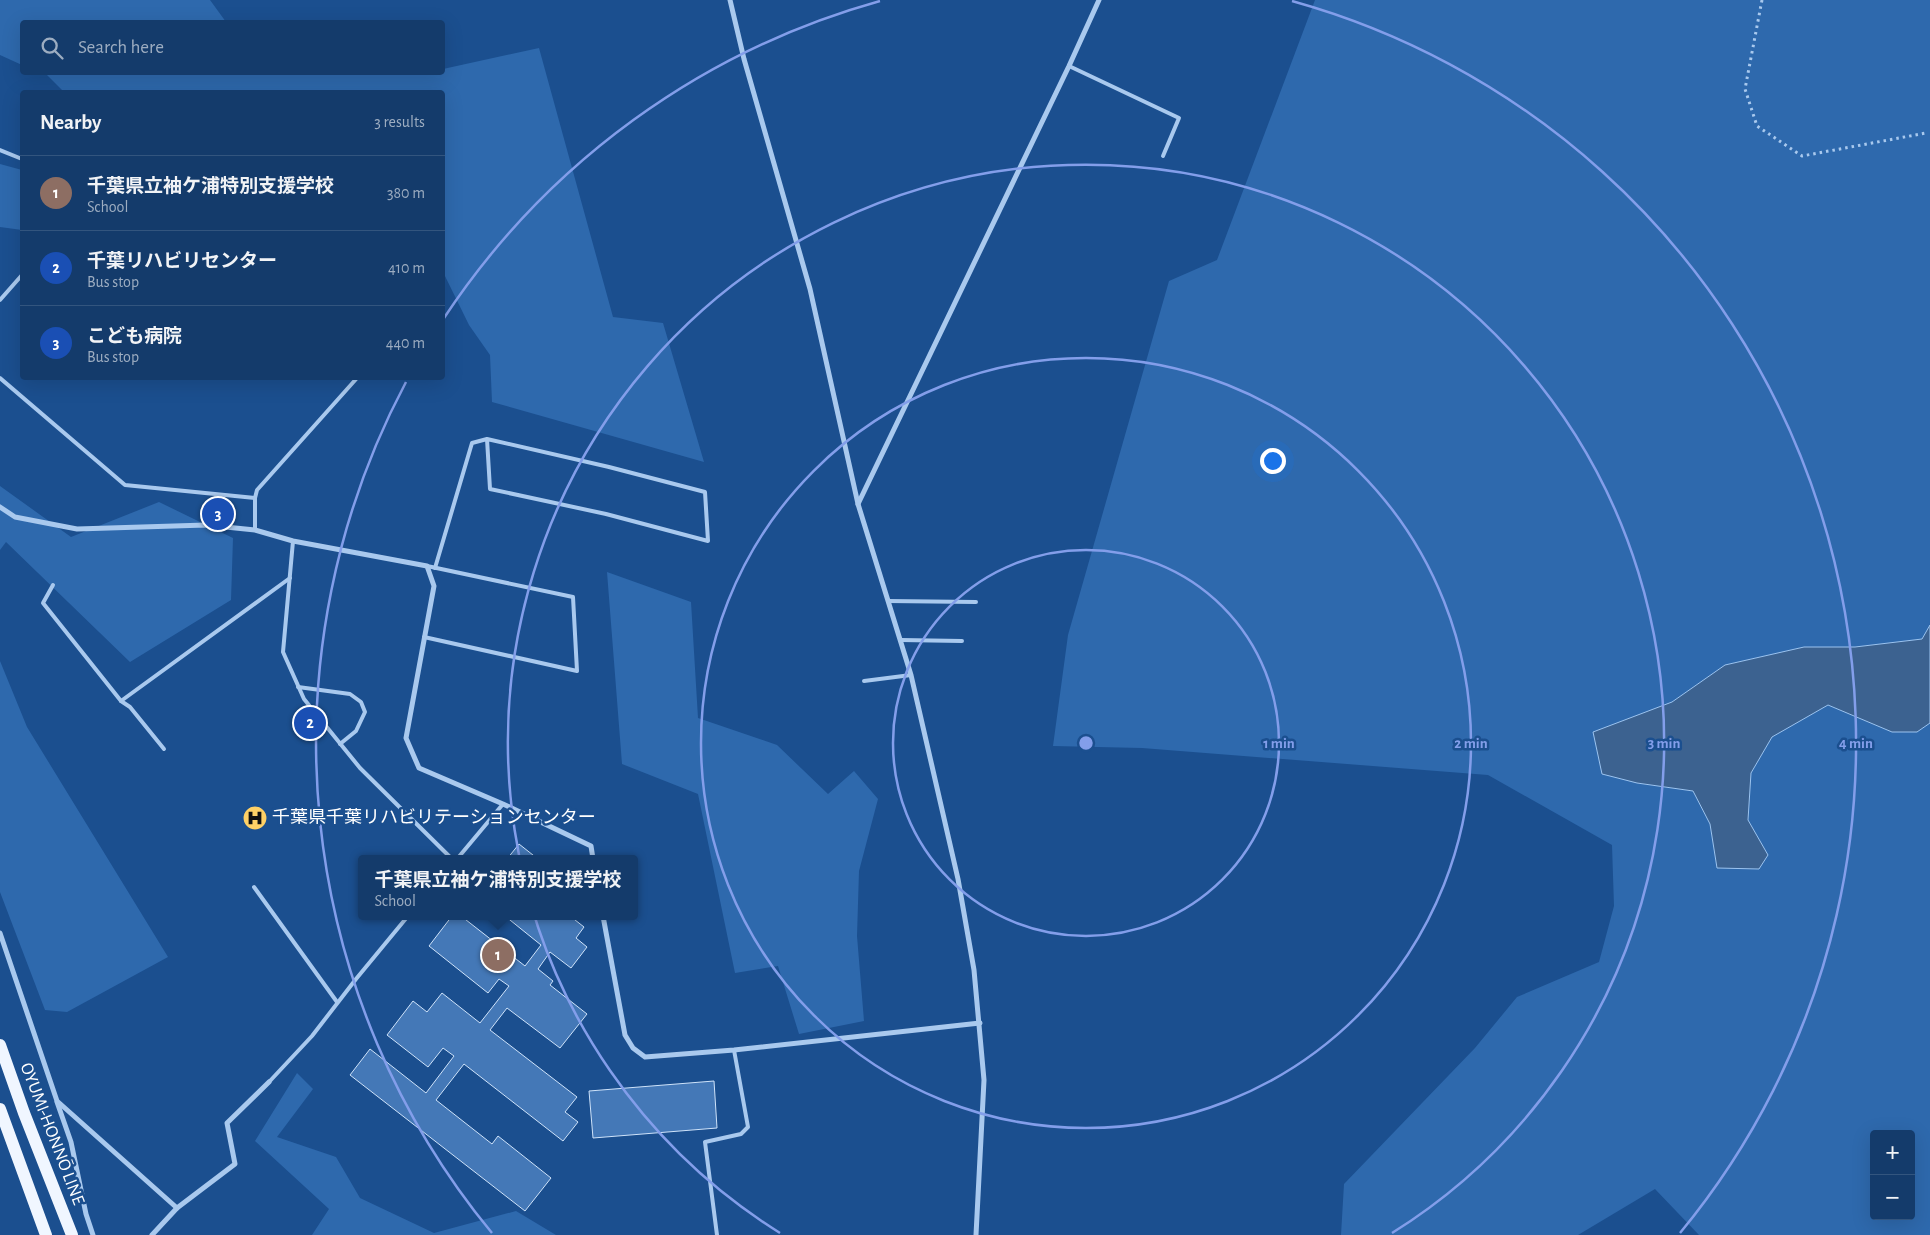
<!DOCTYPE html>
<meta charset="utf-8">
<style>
body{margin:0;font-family:"Alegreya Sans","Noto Sans JP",sans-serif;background:#214673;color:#f1f3f6}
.controls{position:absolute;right:15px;bottom:15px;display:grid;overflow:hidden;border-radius:5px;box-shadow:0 5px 20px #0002}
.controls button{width:45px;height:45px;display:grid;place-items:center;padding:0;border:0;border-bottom:1px solid #33557e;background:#143b6b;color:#f1f3f6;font:25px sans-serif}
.you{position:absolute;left:1272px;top:460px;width:18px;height:18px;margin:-12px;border:4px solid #fff;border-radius:50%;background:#1a73e8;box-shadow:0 0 0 8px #1a73e833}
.badge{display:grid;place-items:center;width:32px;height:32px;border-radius:50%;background:#ffd166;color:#fff;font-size:16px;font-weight:700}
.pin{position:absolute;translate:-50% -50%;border:2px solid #fff;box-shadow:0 1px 5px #0006}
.popup{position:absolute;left:358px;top:855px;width:280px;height:65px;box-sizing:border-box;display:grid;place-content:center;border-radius:5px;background:#143b6b;filter:drop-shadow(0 1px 4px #0005);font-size:16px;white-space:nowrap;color:#9dadc1}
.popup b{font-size:19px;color:#f1f3f6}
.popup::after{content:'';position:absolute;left:50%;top:100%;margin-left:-10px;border:10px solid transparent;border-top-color:#143b6b}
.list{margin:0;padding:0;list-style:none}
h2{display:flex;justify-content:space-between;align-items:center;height:65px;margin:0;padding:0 20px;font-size:21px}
h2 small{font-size:16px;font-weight:400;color:#9dadc1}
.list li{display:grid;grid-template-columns:32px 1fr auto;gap:15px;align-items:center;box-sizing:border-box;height:75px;padding:0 20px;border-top:1px solid #33557e}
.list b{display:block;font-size:19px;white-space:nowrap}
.list p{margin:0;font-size:16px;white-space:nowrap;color:#9dadc1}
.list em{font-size:16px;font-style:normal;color:#9dadc1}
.icon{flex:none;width:28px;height:28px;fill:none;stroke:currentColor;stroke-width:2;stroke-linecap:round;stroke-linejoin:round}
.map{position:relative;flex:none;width:1930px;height:1235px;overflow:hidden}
.search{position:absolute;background:#143b6b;box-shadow:0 5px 20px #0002;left:20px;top:20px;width:425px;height:55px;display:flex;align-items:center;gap:12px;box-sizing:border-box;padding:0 18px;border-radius:5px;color:#9dadc1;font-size:19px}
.panel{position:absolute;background:#143b6b;box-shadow:0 5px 20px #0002;left:20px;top:90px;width:425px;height:290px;border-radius:5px}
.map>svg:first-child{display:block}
</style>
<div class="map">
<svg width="1930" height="1235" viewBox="0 0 1930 1235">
<rect width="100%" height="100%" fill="#1b4f8f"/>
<g fill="#2e69ad" fill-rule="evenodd">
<path d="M0 0H210L226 22H22V65L0 55Z"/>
<path d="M1315 0H1930V625L1922 639 1855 647H1804L1725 665 1672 702 1593 733 1637 783 1693 791 1710 824 1717 868 1767 855 1748 820 1751 773 1772 737 1828 705 1892 732H1917L1930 723V1235H1699L1655 1189 1578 1235H1341L1344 1184 1475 1048 1517 997 1599 962 1614 906 1612 845 1488 775 1142 748 1053 746 1068 635 1169 281 1217 260ZM1874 1134H1911V1216H1874Z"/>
<path d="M539 48 613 317 663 323 704 462 492 402 490 355 469 325 443 272 442 92H64L47 75 40 73 442 72 443 69Z"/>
<path d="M0 164 22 170V230L0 227Z"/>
<path d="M0 486 71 537 159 502 233 538 231 600 130 662 6 542 0 550Z"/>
<path d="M607 572 691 602 698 718 777 745 828 794 854 771 878 799 859 871 857 936 864 1021 799 1034 778 966 735 973 698 794 622 764Z"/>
<path d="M0 661 27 727 168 957 67 1012 45 1010 0 892Z"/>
<path d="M297 1073 313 1089 277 1137 336 1157 360 1198 434 1233 516 1211 556 1235H312L329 1209 255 1141Z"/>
</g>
<path fill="#3c6290" stroke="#9cc4f0" d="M1930 625V723L1917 732H1892L1828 705 1772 737 1751 773 1748 820 1768 855 1759 869 1717 868 1710 824 1693 791 1637 783 1602 774 1593 732 1672 702 1725 665 1804 647H1855L1922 639Z"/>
<g fill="#4478b7" stroke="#cfe3fa">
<path d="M519 844 538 859H507Z"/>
<path d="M452 916H461L525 966 541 945 505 916H570L584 927 576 938 587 947 571 968 550 952 538 969 553 981 550 985 587 1014 560 1048 507 1008 490 1030 577 1097 565 1112 578 1122 563 1141 464 1064 436 1100 492 1144 498 1136 551 1178 525 1211 350 1075 370 1049 426 1093 454 1056 443 1048 428 1067 387 1035 413 1001 427 1012 442 993 480 1023 509 986 499 979 488 993 429 946Z"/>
<path d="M714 1081 717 1128 593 1138 589 1091Z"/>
</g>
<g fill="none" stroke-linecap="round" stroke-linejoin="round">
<path stroke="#a9c9ee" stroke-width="3" stroke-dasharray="2.5 4" stroke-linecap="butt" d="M1762 0 1745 89 1757 126 1802 156 1926 133"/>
<g stroke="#a9c9ee" stroke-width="4">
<path d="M1069 66 1179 118 1163 156"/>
<path d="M0 150 22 159"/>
<path d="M0 300 22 275"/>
<path d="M0 378 125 485 255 498"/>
<path d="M255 530V498L257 490 357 378"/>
<path d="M293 541 283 652 304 699 360 768 452 859"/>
<path d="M435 568 472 443 487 439 609 467 705 492 708 541 606 514 490 489 487 439"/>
<path d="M53 585 43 603 121 701 130 707 164 749"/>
<path d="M888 601 976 602"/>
<path d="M424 637 577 671 573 597 427 566"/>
<path d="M901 640 962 641"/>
<path d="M864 681 911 675"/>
<path d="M298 687 350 694 361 702 365 712 356 731 340 744"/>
<path d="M121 701 290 578"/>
<path d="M457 859 503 804"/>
<path d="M254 887 337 1002"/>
<path d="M269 1082 312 1036 356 979 408 916"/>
<path d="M717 1235 705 1142 741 1134 748 1127 734 1050"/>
</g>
<g stroke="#a9c9ee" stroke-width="5">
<path d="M730 0 744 59 810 289 858 504 911 675 958 879 974 970 984 1080 976 1235"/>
<path d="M858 504 1069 66 1099 0"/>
<path d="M0 507 15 517 77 529 206 525 255 530 293 541 427 566 434 586 406 738 419 768 503 804 591 846 593 859"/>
<path d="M603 916 625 1035 633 1048 645 1057 734 1050 980 1023"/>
<path d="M0 933 57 1101 177 1208"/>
<path d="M57 1102 71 1142 86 1214 93 1235"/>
<path d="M152 1235 177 1208 235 1164 227 1123 269 1082"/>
</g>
<g stroke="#f0f6ff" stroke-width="12">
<path d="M0 1045 24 1113 72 1235"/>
<path d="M0 1109 46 1235"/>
</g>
</g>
<g fill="none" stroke="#839eea" stroke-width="2.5">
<circle cx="1086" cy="743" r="193"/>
<circle cx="1086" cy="743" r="385"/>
<path d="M780 1233A578 578 0 1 1 1392 1233"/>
<path d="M492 1233A770 770 0 0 1 406 382M444 318A770 770 0 0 1 880 1M1292 1A770 770 0 0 1 1680 1233"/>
</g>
<defs>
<symbol id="hospital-disc" viewBox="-11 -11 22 22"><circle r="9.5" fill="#ffd166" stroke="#1b4f8f"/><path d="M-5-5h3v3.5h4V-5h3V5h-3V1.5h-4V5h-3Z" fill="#111"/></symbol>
</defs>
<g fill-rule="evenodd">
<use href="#hospital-disc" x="241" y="804" width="28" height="28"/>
</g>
<g text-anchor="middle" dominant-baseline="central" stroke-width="5" stroke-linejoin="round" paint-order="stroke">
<g font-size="18" fill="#fff" stroke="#1b4f8f" text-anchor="start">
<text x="272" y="818">千葉県千葉リハビリテーションセンター</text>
</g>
<g font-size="18" fill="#fff" stroke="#1b4f8f">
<text transform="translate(52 1134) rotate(69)">OYUMI-HONNŌ LINE</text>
</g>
</g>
<circle cx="1086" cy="743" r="8" fill="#839eea" stroke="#1b4f8f" stroke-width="2.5"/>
<g font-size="15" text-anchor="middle" font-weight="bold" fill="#839eea" stroke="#1b4f8f" stroke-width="5" stroke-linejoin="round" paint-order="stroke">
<text x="1279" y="748">1 min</text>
<text x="1471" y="748">2 min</text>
<text x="1664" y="748">3 min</text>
<text x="1856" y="748">4 min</text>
</g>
</svg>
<div class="controls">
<button>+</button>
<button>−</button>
</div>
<div class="you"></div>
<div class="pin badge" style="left:498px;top:955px;background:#8d6e63">1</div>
<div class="popup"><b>千葉県立袖ケ浦特別支援学校</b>School</div>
<div class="pin badge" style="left:310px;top:723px;background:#1a4fb4">2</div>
<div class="pin badge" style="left:218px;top:514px;background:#1a4fb4">3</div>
<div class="search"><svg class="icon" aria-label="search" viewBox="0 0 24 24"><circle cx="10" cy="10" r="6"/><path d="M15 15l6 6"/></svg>Search here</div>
<section class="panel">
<h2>Nearby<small>3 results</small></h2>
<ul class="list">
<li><span class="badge" style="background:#8d6e63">1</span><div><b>千葉県立袖ケ浦特別支援学校</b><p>School</p></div><em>380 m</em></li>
<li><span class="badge" style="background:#1a4fb4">2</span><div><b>千葉リハビリセンター</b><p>Bus stop</p></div><em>410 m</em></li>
<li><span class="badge" style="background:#1a4fb4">3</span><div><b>こども病院</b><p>Bus stop</p></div><em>440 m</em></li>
</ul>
</section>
</div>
